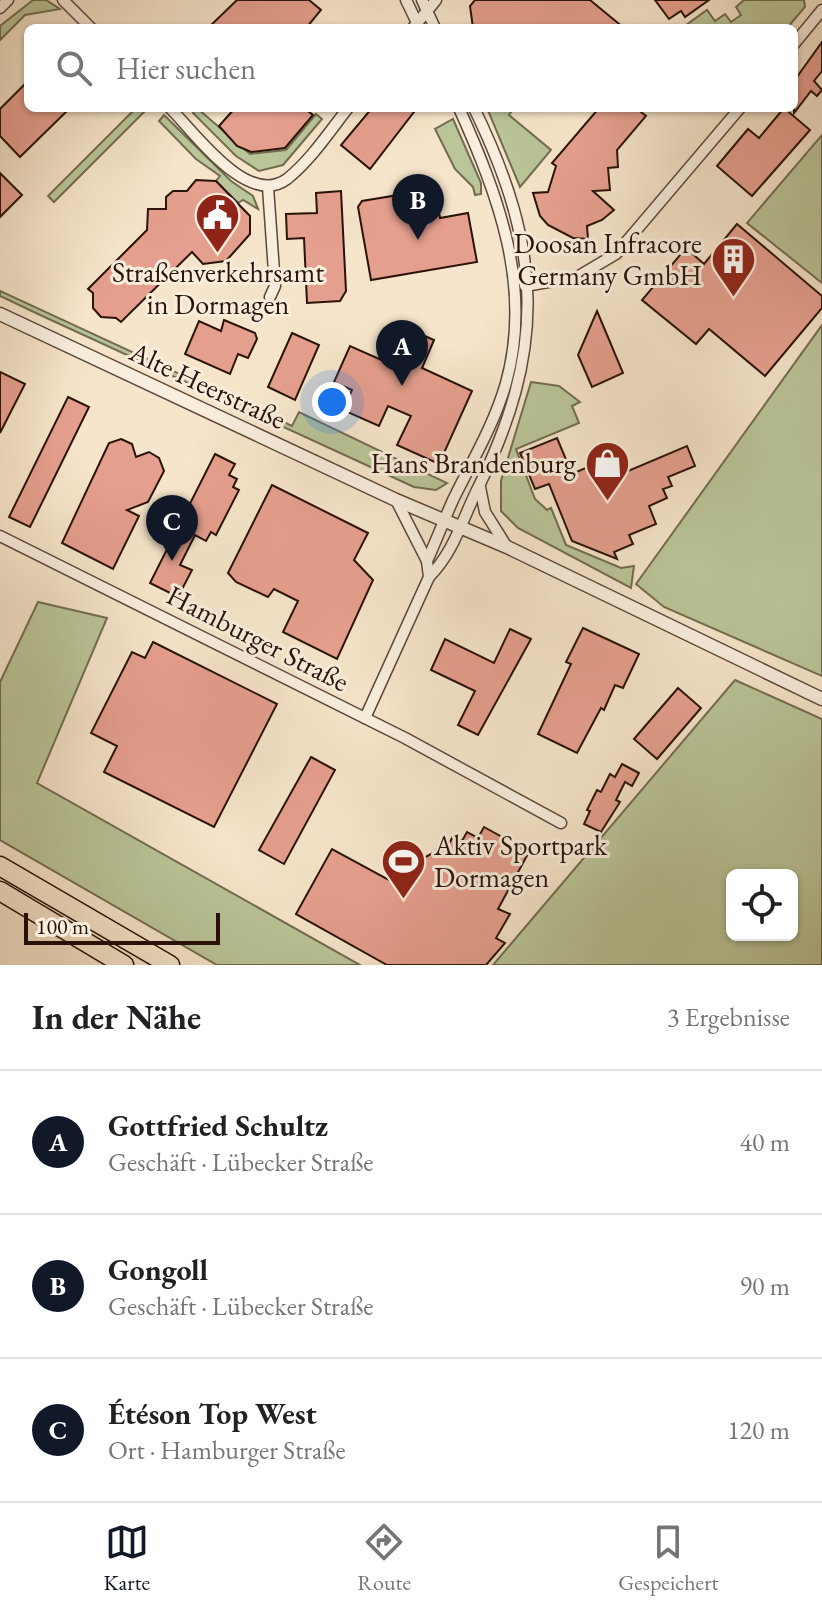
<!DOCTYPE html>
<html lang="de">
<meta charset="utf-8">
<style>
body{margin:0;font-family:"EB Garamond",serif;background:#f6f6f6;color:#202124}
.controls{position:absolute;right:24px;bottom:24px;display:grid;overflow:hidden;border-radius:12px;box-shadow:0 2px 6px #0004}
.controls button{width:72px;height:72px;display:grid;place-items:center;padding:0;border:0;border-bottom:2px solid #e0e0e0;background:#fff;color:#202124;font:40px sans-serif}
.scale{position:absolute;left:24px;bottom:20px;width:196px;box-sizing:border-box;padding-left:8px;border:4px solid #291208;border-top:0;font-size:22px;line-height:28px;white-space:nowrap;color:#291208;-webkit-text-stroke:6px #f9eedd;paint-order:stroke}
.you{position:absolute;left:332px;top:402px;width:28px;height:28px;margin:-20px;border:6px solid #fff;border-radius:50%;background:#1a73e8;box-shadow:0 0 0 12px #1a73e833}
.badge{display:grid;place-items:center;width:52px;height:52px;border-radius:50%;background:#111827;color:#fff;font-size:26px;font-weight:700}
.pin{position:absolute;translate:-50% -66px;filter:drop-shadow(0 2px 4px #0008)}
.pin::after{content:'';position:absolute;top:42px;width:28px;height:24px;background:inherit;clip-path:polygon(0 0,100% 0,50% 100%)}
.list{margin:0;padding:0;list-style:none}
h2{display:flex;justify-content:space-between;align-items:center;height:104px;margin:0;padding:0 32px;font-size:34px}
h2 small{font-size:26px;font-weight:400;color:#757577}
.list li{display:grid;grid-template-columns:52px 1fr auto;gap:24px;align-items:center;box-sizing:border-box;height:144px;padding:0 32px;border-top:2px solid #e0e0e0}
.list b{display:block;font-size:30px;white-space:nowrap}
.list p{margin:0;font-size:26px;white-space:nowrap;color:#757577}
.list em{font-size:26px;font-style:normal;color:#757577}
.icon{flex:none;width:44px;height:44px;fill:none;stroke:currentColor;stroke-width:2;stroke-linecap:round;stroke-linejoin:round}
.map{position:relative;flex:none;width:822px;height:965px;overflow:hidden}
.search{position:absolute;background:#fff;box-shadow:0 2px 6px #0004;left:24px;right:24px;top:24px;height:88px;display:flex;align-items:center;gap:20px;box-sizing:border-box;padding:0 28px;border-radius:12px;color:#757577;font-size:30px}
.sheet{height:536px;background:#fff}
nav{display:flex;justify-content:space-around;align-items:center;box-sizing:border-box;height:112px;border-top:2px solid #e0e0e0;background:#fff;font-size:22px;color:#757577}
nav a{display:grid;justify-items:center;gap:4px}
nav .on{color:#111827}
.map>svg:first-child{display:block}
</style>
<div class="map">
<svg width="822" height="965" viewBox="0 0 822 965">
<rect width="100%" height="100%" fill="#f6e5cb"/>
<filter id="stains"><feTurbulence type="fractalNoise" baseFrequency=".0025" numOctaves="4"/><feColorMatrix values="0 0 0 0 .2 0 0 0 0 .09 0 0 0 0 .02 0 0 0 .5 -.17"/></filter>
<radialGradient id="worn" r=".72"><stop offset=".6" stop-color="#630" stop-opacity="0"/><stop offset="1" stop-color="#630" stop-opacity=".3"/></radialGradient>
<g fill="#bac599" stroke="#726c50" stroke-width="2" fill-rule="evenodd">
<path d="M33 0H46L60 9 25 15 0 40V26Z"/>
<path d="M744 0H804L805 7 787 28H682L707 10 715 21 725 14 731 22 741 15 736 7Z"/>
<path d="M136 108H148L54 202 48 196Z"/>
<path d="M197 108 250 154 286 150 316 114 322 119 283 165 259 171 236 156 193 113Z"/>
<path d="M487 108H514L509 115 551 150 520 187Z"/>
<path d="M164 115 231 181 253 196 258 209 243 200 238 203 216 181 220 176 196 159 159 121Z"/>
<path d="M453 119 481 183V194L475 195 473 187 455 169 435 129Z"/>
<path d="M822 135V283L747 223Z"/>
<path d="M0 291 292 426 299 412 447 483 436 490 414 487 38 314 0 296Z"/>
<path d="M822 325V676L664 607 636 584Z"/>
<path d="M531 382 559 386 580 402 572 406 579 423 516 449 535 499 547 510 551 508 566 545 621 568 634 566 631 588 518 528 501 511V481Z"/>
<path d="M38 602 107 618 37 783 360 965H217L0 840V682Z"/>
<path d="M735 680 822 719V965H493ZM732 875H792V935H732Z"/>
</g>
<g fill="#e59f8e" stroke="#291208" stroke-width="2">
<path d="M237 0H309L321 10 307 27 208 28Z"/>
<path d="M475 0H590L624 28H473L470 6Z"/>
<path d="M655 0H709L685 17 681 11 669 19Z"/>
<path d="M822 42V71L814 81 822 90 817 96 811 91 794 113V81Z"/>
<path d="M28 81V108H70L20 157 0 136V109Z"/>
<path d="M235 108H304L313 115 285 148 251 152 237 146 219 126Z"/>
<path d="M372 108H417L370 169 341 145Z"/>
<path d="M599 108H636L646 116 617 150 618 167 608 168 610 190 593 191 614 210 602 220 587 226 588 239 573 238 548 225 540 216 533 193 548 192 556 166 552 163Z"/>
<path d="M784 108 810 130 752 196 717 166 748 129 759 138Z"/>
<path d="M0 173 22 195 0 217Z"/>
<path d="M196 180 216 181 250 216V234L226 261 203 264 192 252 121 322 116 318 101 317 93 308V293L88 289 147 230 148 209H166V197L173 191H187Z"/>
<path d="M435 189 440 218 468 213 477 262 371 280 358 207 362 201Z"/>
<path d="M341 191 346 291 340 301 307 303 304 238 287 239 286 214 317 213 316 193Z"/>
<path d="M737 224 822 296V308L765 376 709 329 696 344 642 300 686 248 704 264Z"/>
<path d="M597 311 623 373 592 387 578 355Z"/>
<path d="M224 320 255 333 257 339 248 358 238 354 230 374 185 354 199 321 221 331Z"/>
<path d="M292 333 319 345 295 400 268 387Z"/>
<path d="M420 334 434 340 422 368 472 391 439 464 397 445 411 416 388 406 379 426 343 410 352 390 334 382 350 346 404 370Z"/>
<path d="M0 372 25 384 0 433Z"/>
<path d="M68 397 89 407 30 527 9 517Z"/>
<path d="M557 438 572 474 590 466 596 481 607 453 616 457 607 480 687 446 695 466 668 477 672 486 663 489 667 498 649 506 656 524 629 535 633 544 614 552 617 559 572 541 549 484 535 489 520 453Z"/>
<path d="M121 439 132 444 136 457 149 452 159 458 164 471 148 502 127 510 139 516 113 569 62 543 109 443Z"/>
<path d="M215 454 235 464 229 475 237 479 233 487 239 490 216 535 211 532 206 541 195 535 180 565 192 570 178 597 150 583Z"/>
<path d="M272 485 368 533 354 560 373 580 337 659 283 632 298 601 274 589 268 597 236 582 228 573Z"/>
<path d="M583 628 639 654 623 688 615 685 604 710 601 708 577 753 538 734 571 664 566 662Z"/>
<path d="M510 629 531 639 478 735 458 725 475 691 431 670 445 639 494 663Z"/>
<path d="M153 642 277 704 214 827 104 772 117 746 91 733 132 652 145 658Z"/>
<path d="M678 688 701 708 657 759 634 739Z"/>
<path d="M311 757 335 770 284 864 259 850Z"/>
<path d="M622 764 639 773 632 786 625 782 616 800 620 802 601 832 584 824 590 811 587 810 597 790 601 792 610 774 615 777Z"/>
<path d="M484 827 529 852 498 909 510 914 496 938 505 943 486 965H387L296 914 332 849 398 885 410 865 435 852 441 840 449 844 453 836 462 841 467 832 478 838Z"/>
</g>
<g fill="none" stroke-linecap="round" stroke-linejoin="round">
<defs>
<g id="minor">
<path d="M63 0 91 28"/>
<path d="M406 0 419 27"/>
<path d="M422 0 435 28"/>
<path d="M0 8 8 0"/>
<path d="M413 28 436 0"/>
<path d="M794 44 822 10"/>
<path d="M170 108C195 133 248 208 287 179 310 161 330 131 348 108"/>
<path d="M268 187 275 286 270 297"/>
<path d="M525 286 577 277 616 254 740 108"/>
<path d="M480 487 485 512 507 547"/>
<path d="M396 500 427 561"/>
<path d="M0 536 405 738 561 823"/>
<path d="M429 577 427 561C436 541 444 520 453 500 472 461 494 425 506 383 533 287 498 195 459 108"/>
<path d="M365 718 429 577C453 553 462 521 476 492 547 350 543 250 474 108"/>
</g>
<path id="tertiary" d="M0 314 396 500 507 547 822 699"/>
<g id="motorway">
<path d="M0 866 170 965"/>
<path d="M0 891 124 965"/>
</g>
</defs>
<use href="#minor" stroke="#5c4739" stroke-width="13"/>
<use href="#tertiary" stroke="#5c4739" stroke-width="15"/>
<use href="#motorway" stroke="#291208" stroke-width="21"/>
<use href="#minor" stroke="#f9eedd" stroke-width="10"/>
<use href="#tertiary" stroke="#f9eedd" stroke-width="12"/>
<use href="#motorway" stroke="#f6e5cb" stroke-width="18"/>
</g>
<defs>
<symbol id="civic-pin" viewBox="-11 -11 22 30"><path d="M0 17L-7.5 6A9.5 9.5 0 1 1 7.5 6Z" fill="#8f2418" stroke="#f9eedd"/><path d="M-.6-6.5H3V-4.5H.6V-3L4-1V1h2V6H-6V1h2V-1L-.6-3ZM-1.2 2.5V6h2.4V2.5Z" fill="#fff"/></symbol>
<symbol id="building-pin" viewBox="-11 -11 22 30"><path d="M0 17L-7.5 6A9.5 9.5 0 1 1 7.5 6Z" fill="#8f2418" stroke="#f9eedd"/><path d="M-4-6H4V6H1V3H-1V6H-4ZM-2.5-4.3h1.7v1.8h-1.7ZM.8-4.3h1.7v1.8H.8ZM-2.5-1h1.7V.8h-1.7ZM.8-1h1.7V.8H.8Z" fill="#fff"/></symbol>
<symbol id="shop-pin" viewBox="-11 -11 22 30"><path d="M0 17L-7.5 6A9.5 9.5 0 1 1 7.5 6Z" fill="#8f2418" stroke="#f9eedd"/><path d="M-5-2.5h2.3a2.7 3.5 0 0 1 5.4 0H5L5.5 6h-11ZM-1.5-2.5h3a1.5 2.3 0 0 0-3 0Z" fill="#fff"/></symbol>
<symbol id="stadium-pin" viewBox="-11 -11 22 30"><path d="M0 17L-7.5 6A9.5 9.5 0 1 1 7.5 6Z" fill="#8f2418" stroke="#f9eedd"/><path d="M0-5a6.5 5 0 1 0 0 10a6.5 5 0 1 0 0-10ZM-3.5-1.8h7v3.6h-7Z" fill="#fff"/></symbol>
</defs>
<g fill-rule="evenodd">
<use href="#civic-pin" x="192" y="190" width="51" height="69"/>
<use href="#building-pin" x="708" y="234" width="51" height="69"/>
<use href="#shop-pin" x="582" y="438" width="51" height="69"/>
<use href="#stadium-pin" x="378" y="836" width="51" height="69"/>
</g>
<g text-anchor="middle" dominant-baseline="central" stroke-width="6" stroke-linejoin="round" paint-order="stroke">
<g font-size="28" fill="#291208" stroke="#f9eedd" text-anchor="end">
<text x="702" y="243">Doosan Infracore<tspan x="702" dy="32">Germany GmbH</tspan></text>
<text x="218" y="272" text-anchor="middle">Straßenverkehrsamt<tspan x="218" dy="32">in Dormagen</tspan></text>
<text x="576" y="463">Hans Brandenburg</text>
<text x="434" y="845" text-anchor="start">Aktiv Sportpark<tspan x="434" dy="32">Dormagen</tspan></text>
</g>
<g font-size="28" fill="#291208" stroke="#f9eedd">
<text transform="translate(208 385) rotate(25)">Alte Heerstraße</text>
<text transform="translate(258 638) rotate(27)">Hamburger Straße</text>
</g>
</g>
<rect width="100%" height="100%" filter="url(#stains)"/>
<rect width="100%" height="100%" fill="url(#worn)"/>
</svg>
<div class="controls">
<button><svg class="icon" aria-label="locate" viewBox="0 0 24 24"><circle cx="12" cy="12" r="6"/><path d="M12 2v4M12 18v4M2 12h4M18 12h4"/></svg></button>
</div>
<div class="scale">100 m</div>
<div class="you"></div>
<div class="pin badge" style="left:402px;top:386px">A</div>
<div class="pin badge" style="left:418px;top:240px">B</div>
<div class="pin badge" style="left:172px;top:561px">C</div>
<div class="search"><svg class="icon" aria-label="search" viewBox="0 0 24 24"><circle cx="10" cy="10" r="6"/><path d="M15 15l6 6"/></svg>Hier suchen</div>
</div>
<section class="sheet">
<h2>In der Nähe<small>3 Ergebnisse</small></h2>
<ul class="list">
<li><span class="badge">A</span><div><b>Gottfried Schultz</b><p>Geschäft · Lübecker Straße</p></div><em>40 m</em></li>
<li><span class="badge">B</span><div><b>Gongoll</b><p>Geschäft · Lübecker Straße</p></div><em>90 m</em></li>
<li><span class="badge">C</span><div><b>Étéson Top West</b><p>Ort · Hamburger Straße</p></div><em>120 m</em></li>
</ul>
</section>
<nav>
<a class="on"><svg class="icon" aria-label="map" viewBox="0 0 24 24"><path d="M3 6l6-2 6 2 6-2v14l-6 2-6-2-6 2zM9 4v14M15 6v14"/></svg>Karte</a>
<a><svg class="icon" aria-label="directions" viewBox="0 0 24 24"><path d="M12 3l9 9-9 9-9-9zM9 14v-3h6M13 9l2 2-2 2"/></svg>Route</a>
<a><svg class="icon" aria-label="saved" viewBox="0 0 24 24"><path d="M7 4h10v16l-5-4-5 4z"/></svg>Gespeichert</a>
</nav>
